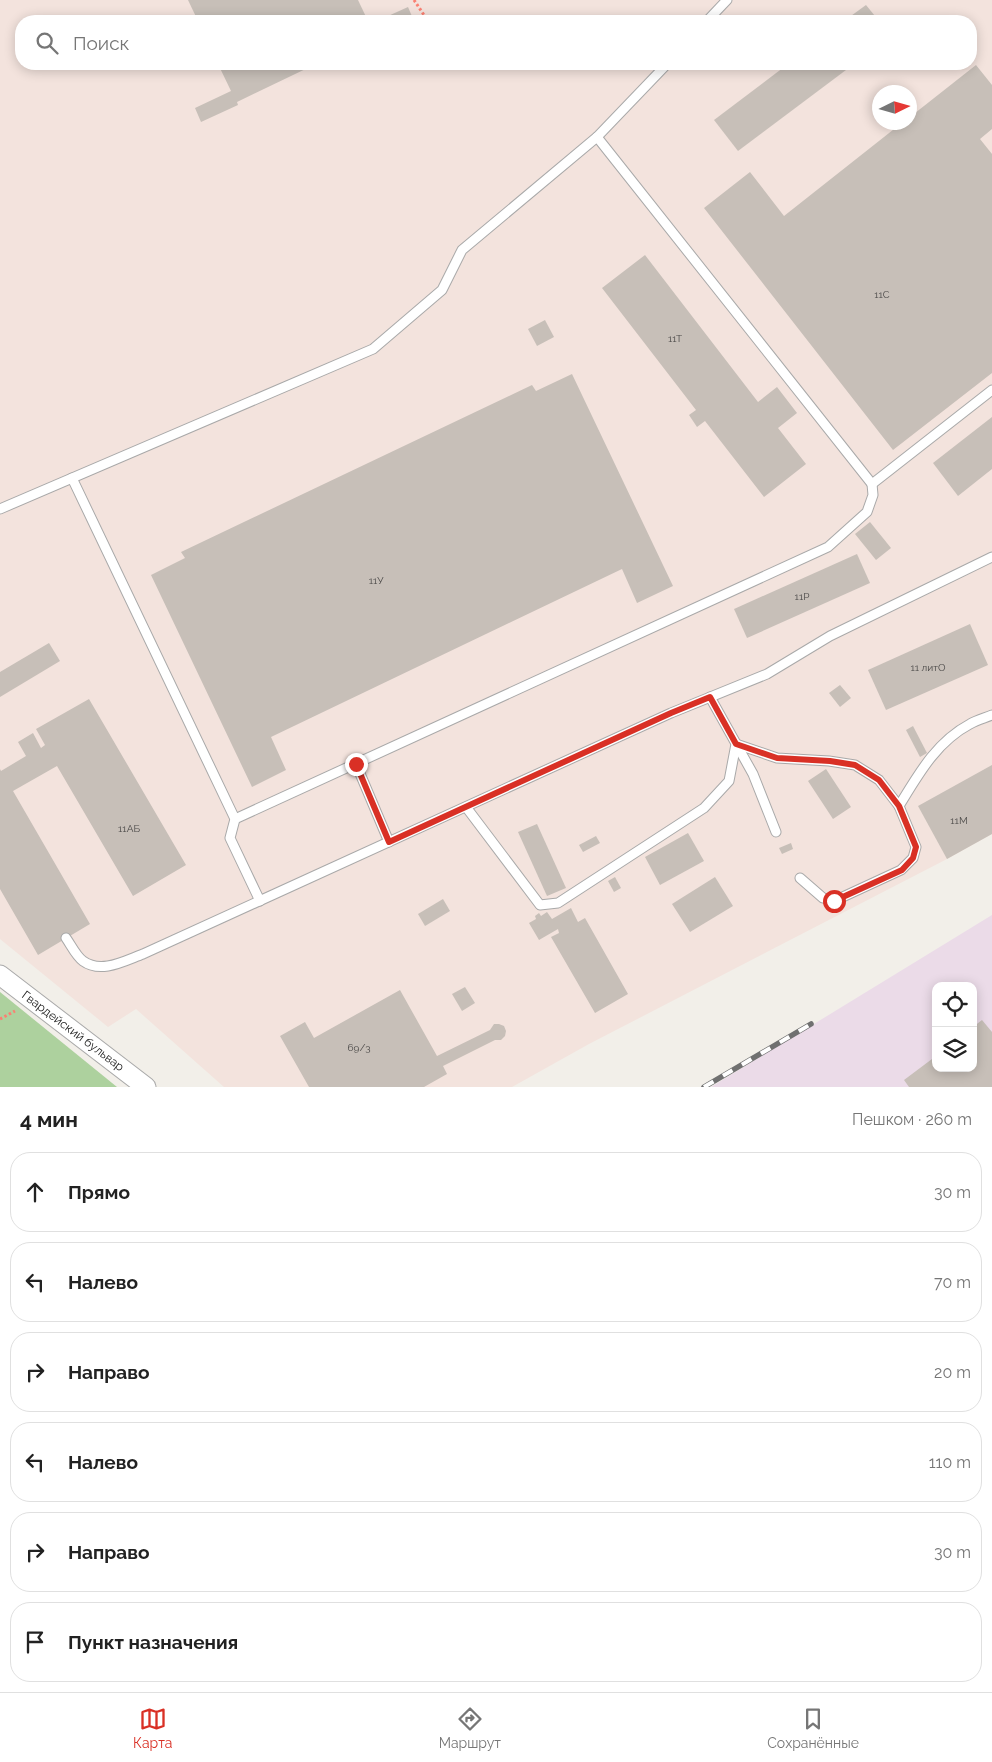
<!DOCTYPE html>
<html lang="ru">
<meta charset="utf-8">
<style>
body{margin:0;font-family:Raleway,sans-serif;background:#f2f2f2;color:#222}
.controls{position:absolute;right:15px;bottom:15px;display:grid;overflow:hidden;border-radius:10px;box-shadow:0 2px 12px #0003}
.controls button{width:45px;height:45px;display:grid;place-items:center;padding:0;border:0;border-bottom:1px solid #e0e0e0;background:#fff;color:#222;font:25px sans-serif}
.compass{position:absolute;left:872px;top:85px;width:45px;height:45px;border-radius:50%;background:#fff;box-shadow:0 2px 12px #0003;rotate:85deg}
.stop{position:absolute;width:15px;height:15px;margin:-11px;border:4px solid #d93025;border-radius:50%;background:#fff}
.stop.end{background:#d93025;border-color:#fff;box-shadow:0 1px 5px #0008}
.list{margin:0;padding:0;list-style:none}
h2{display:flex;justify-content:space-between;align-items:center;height:65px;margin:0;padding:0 20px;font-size:21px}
h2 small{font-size:16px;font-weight:400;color:#767676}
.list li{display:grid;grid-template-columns:32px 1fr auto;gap:15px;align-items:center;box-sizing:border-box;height:80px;margin:0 10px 10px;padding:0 10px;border:1px solid #e0e0e0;border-radius:20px}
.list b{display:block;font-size:19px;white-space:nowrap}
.list em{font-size:16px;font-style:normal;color:#767676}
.icon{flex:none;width:28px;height:28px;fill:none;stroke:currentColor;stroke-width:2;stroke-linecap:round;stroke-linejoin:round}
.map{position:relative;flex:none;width:992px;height:1087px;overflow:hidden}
.search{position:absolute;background:#fff;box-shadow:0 2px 12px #0003;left:15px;right:15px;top:15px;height:55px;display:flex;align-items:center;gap:12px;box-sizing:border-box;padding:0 18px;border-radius:20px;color:#767676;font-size:19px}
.sheet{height:605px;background:#fff}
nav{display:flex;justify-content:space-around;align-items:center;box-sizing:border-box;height:70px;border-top:1px solid #e0e0e0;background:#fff;font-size:14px;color:#767676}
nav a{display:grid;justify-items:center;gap:2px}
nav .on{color:#d93025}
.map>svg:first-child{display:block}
</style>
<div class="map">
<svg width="992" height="1087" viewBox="0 0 992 1087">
<rect width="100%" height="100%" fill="#f2efe9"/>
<path fill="#ebdbe8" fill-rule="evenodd" d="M992 915V1087H711ZM936 986H973V1068H936Z"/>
<path fill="#f3e3dd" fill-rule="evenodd" d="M0 0H992V834L947 859 589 1044 512 1087H224L136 1009 108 1027 0 939ZM21 21H971V64H21ZM880 92H910V122H880Z"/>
<path fill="#add19e" d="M0 992 117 1087H0Z"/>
<g fill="#c7bfb8">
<path d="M188 0H358L368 21H198Z"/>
<path d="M866 5 879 21H844Z"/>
<path d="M408 7 414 21H377Z"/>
<path d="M218 64H316L237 102 238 105 201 122 195 108 231 91Z"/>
<path d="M788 64H854L738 151 714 120Z"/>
<path d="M976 65 992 85V129L980 139 992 154V373L893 450 704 208 750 172 784 216 903 122H910V117Z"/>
<path d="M645 255 758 402 777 387 797 413 778 428 806 464 764 497 705 421 697 427 689 415 696 410 602 288Z"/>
<path d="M545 320 554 337 537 346 528 329Z"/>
<path d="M572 374 673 586 637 603 622 569 271 737 286 770 252 787 151 575 185 558 181 552 532 385 536 391Z"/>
<path d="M992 417V469L958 496 933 463Z"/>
<path d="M870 522 891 548 876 560 855 534Z"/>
<path d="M857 554 870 583 747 638 734 609Z"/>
<path d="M970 624 988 665 886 710 868 670Z"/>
<path d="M49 643 60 661 0 697V672Z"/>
<path d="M840 685 851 698 840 707 829 693Z"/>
<path d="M89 699 186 865 133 896 57 766 13 791 90 924 38 955 0 889V769L1 771 26 756 18 742 33 733 41 748 45 745 36 729Z"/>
<path d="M913 726 927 753 920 757 906 730Z"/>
<path d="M992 765V834L947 859 918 806Z"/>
<path d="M826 769 851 807 833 819 808 781Z"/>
<path d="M537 824 566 888 547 896 518 832Z"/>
<path d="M688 833 704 861 660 885 645 857Z"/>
<path d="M596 836 600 843 583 852 579 845Z"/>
<path d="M791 843 793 849 782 854 779 848Z"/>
<path d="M615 877 621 888 614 892 608 881Z"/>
<path d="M715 877 733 906 690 932 672 904Z"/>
<path d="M443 899 450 911 425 926 418 914Z"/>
<path d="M571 908 578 922 585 918 628 994 595 1013 551 937 559 933 558 929 539 940 529 923 536 919 535 916 539 913 541 916 547 912 552 919Z"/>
<path d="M465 987 475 1003 462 1011 452 994Z"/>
<path d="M400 990 437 1056 490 1030 494 1024H499L504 1026 506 1031 505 1036 501 1040H495L443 1066 447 1074 424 1087H309L280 1036 305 1022 314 1038Z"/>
<path d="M982 1020 992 1032V1087H909L904 1080 936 1056V1068H973V1027Z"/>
</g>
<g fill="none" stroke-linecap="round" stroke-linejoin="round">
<defs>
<g id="lane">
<path d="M707 21 727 0"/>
<path d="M597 137 872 484 992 390"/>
<path d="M72 478 235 819 230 838 260 901"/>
<path d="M0 509 373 349 442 290 462 250 597 137 667 64"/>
<path d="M710 697 753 774 776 832"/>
<path d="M356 764 389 842"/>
<path d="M899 806C918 775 936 742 970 724 977 720 985 718 992 715"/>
<path d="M466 807 540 905 558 903 704 808 729 781 736 744 777 758 829 761 855 765 879 780 899 806 916 847 913 858 901 870 834 901 823 898 800 878"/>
<path d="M235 819 828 547 867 512 873 495 872 484"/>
<path d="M66 938C71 945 76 956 83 961 101 974 124 961 143 954L671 713 767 674 830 636 992 557"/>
</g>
<path id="street" d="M0 975 146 1087"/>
</defs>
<use href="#lane" stroke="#a9a9a9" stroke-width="11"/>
<use href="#street" stroke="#a9a9a9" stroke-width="21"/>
<g stroke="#fa8072" stroke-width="3" stroke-dasharray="2.5 2.5" stroke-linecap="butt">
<path d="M414 0 428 21"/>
<path d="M0 1019 15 1011"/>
</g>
<use href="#lane" stroke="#fff" stroke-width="9"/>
<use href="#street" stroke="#fff" stroke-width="19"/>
<defs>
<path id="rail" d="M704 1087 811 1024"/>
</defs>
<use href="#rail" stroke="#707070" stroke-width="5.5"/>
<use href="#rail" stroke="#fff" stroke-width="4" stroke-dasharray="11" stroke-linecap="butt"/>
</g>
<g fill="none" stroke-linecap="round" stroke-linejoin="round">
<path stroke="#d93025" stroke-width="6" d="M356 764 389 842 671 713 710 697 736 744 777 758 830 761 855 765 879 780 899 806 916 847 913 858 902 870 834 901"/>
</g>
<g text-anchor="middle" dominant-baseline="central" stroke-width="4" stroke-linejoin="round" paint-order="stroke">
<g font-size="10" fill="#4b4948">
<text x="882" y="294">11С</text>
<text x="675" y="338">11Т</text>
<text x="376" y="580">11У</text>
<text x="802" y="596">11Р</text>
<text x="928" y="667">11 литО</text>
<text x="959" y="820">11М</text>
<text x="129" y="828">11АБ</text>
<text x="359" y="1047">69/3</text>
</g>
<g font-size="12" fill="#222" stroke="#fff">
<text transform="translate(73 1031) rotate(37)">Гвардейский бульвар</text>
</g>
</g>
</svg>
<div class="controls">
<button><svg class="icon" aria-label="locate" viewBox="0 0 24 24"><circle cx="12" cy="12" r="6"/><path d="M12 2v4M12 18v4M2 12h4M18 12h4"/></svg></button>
<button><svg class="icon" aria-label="layers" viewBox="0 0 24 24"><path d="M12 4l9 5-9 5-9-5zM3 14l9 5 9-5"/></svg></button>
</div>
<svg class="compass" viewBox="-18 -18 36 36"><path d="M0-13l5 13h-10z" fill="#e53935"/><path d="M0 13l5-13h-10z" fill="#767676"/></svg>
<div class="stop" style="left:834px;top:901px"></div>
<div class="stop end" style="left:356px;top:764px"></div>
<div class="search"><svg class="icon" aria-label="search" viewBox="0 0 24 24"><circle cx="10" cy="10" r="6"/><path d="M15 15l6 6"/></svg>Поиск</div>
</div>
<section class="sheet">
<h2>4 мин<small>Пешком · 260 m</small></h2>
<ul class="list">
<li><svg class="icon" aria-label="ahead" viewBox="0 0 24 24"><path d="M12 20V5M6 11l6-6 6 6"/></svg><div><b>Прямо</b></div><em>30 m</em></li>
<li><svg class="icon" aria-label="left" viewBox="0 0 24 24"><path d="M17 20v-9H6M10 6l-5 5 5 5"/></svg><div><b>Налево</b></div><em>70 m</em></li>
<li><svg class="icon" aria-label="right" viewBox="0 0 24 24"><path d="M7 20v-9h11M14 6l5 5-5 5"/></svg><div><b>Направо</b></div><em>20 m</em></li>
<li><svg class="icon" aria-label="left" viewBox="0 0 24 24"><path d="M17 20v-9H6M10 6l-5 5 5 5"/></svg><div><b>Налево</b></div><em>110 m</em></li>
<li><svg class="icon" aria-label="right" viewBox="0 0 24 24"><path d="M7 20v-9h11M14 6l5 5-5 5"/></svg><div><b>Направо</b></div><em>30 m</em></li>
<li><svg class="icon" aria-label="arrive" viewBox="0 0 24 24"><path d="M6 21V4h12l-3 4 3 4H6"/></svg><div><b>Пункт назначения</b></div></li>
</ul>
</section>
<nav>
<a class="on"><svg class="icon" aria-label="map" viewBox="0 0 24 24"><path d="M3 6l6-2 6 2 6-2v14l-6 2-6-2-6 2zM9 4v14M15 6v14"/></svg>Карта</a>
<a><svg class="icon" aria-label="directions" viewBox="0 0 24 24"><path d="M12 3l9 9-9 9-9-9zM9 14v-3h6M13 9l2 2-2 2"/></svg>Маршрут</a>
<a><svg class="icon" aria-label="saved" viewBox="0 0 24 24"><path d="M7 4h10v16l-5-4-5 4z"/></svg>Сохранённые</a>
</nav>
